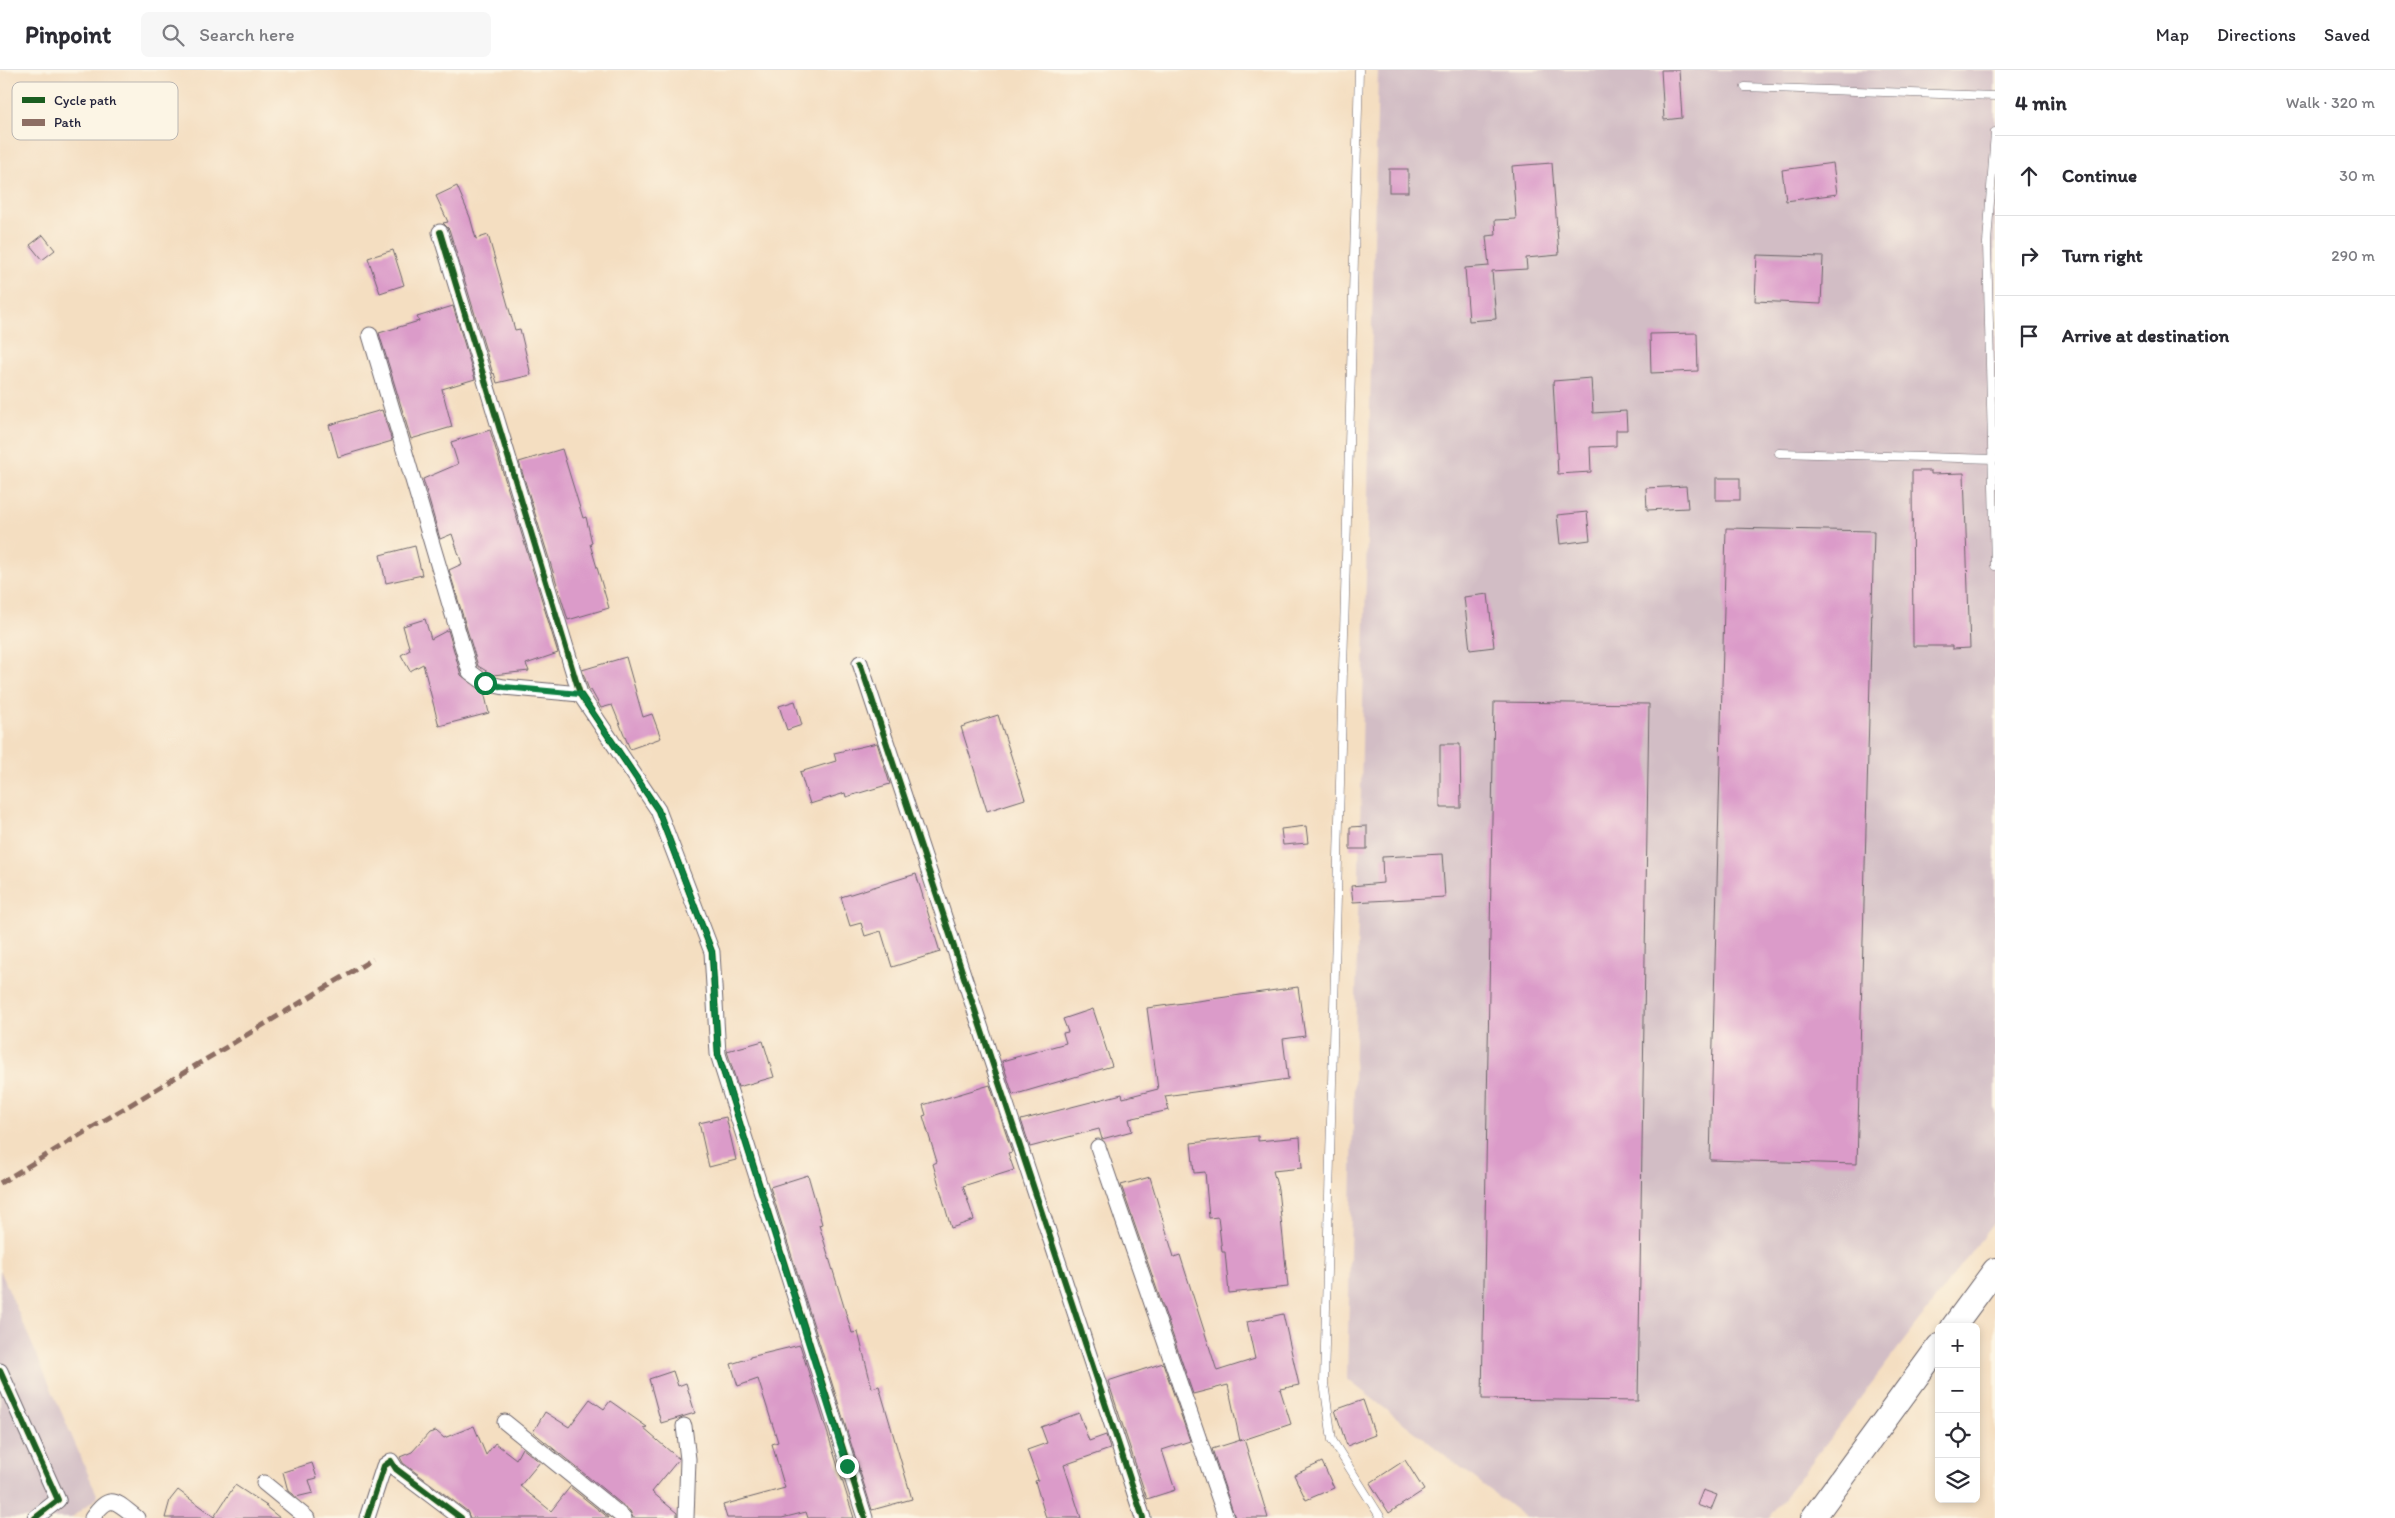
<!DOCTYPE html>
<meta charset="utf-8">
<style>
body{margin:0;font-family:Itim,sans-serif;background:#f7f7f7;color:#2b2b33}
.controls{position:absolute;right:15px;bottom:15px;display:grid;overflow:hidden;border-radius:8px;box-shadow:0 2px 8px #0003}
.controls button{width:45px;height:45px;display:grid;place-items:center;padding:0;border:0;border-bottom:1px solid #e1e1e2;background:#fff;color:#2b2b33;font:25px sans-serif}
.stop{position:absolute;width:15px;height:15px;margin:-11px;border:4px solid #0b8043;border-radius:50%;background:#fff}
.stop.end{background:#0b8043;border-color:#fff;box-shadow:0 1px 5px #0008}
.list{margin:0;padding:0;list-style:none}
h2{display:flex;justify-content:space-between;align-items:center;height:65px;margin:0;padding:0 20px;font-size:21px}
h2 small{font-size:16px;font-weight:400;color:#7c7c81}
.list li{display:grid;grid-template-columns:32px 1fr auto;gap:15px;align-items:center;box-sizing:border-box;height:80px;padding:0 20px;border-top:1px solid #e1e1e2}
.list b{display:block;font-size:19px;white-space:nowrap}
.list em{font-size:16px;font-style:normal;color:#7c7c81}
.icon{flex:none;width:28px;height:28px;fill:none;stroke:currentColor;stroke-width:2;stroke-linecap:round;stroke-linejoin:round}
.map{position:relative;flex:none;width:1995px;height:1448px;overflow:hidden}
header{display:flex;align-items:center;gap:30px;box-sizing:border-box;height:70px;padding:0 25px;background:#fff;border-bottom:1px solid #e1e1e2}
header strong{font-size:24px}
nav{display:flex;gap:28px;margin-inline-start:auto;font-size:18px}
.search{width:350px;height:45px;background:#f7f7f7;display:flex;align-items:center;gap:12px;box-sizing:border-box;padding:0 18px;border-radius:8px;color:#7c7c81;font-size:19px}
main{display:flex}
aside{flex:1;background:#fff}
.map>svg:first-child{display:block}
</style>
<header>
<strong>Pinpoint</strong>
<div class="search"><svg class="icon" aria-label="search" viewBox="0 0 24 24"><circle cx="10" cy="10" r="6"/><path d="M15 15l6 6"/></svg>Search here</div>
<nav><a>Map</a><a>Directions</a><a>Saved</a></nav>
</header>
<main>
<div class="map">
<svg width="1995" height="1448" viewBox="0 0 1995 1448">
<rect width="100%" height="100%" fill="#fcf5e5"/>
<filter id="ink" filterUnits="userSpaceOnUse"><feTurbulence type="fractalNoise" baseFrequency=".02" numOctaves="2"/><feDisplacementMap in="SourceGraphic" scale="10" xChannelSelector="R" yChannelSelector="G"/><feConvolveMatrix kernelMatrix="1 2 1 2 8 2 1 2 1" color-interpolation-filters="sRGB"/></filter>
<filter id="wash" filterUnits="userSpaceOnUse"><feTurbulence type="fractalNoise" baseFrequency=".0096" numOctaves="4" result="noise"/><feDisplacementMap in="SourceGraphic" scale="20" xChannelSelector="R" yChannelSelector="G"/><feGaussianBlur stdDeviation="1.12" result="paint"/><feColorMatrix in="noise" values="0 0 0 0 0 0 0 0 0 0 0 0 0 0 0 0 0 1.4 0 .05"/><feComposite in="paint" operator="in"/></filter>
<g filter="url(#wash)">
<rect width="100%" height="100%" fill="#f4dec1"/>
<g fill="#d2bdc5">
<path d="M1378 0H1995V1151L1769 1448H1526L1347 1309Z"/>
<path d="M0 1200 98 1427 71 1448H0Z"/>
</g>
<g id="blocks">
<g fill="#db9bc9">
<path d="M1661 0H1679L1682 48 1664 50Z"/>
<path d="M1552 93 1559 185 1526 188 1527 199 1492 201 1496 249 1469 251 1465 198 1489 196 1486 166 1496 165 1495 150 1516 149 1512 96Z"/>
<path d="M1833 93 1837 124 1786 131 1782 100Z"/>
<rect x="1389" y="99" width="19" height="23"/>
<path d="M457 116 470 147 476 169 488 165 515 260 520 259 531 305 497 313 494 303 493 304 449 159 443 153 448 152 436 126Z"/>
<path d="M43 165 55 180 42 190 30 175Z"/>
<path d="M393 180 404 215 380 223 368 188Z"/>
<path d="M1757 185 1823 187 1821 234 1755 231Z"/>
<path d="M453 236 475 309 442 319 452 357 411 369 379 263 419 251 417 247Z"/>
<path d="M1697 263 1698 301 1651 303 1650 264Z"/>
<path d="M1591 308 1593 343 1626 341 1627 360H1616V376L1590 377 1591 402 1558 404 1553 311Z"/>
<path d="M382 340 392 371 338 387 329 355Z"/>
<path d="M490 360 558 583 526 594 529 601 493 605 478 596 449 500 462 494 452 464 440 469 423 409 458 394 451 372Z"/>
<path d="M562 379 583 448 586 447 592 473 590 474 609 538 568 550 519 392Z"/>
<path d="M1912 401H1931V404L1964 403 1970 578 1952 579V576H1913Z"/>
<rect x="1716" y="408" width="24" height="22"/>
<path d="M1686 416 1688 438 1647 440 1646 418Z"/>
<path d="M1587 442 1590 470 1560 474 1557 445Z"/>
<path d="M1726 458 1874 461 1857 1094 1710 1090Z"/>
<path d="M415 476 422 505 386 513 380 485Z"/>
<path d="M1488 524 1494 577 1470 580 1464 527Z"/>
<path d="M425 549 431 569 448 560 461 605 484 622 489 643 439 656 423 594 410 601 401 585 410 580 403 556Z"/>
<path d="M626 587 643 647 652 644 661 668 630 679 612 635 601 638 591 620H589L582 600Z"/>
<path d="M795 631 802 655 787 660 779 636Z"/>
<path d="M1494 632 1649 634 1638 1331 1482 1329Z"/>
<path d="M998 645 1025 729 987 741 961 657Z"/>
<path d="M877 673 890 714 846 727 845 723 810 734 800 702 836 691 834 683Z"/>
<path d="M1440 674H1460L1461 738H1440Z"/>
<path d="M1306 756 1308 773 1283 775 1281 759Z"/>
<path d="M1367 756V779H1350V757Z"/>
<path d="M1442 784 1445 827 1353 832 1351 816 1383 813 1382 787Z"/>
<path d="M916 804 940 882 892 897 881 861 865 866 861 853 850 856 841 827Z"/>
<path d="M1298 917 1305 966 1283 969 1288 1009 1165 1026 1169 1040 1129 1049 1132 1061 1102 1069 1099 1059 1030 1077 1021 1050 1122 1024 1123 1028 1158 1019 1147 938Z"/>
<path d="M1093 939 1112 996 1013 1025 1002 991 1066 973 1063 963 1068 962 1063 949Z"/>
<path d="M763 971 774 1007 738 1017 727 981Z"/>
<path d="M990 1015 1012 1082 1008 1083 1014 1100 963 1116 974 1150 951 1158 933 1094 937 1092 923 1046 926 1045 923 1035Z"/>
<path d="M726 1047 736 1090 709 1097 699 1053Z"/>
<path d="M1258 1066V1071L1300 1067 1302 1098 1273 1101 1278 1119 1288 1217 1229 1223 1225 1182H1222L1218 1147 1209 1148 1205 1102 1194 1103 1191 1073Z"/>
<path d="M808 1105 822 1154 819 1155 852 1263 858 1262 872 1318 879 1316 912 1429 872 1440 770 1117Z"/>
<path d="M1150 1107 1174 1187 1180 1185 1217 1301 1255 1289 1247 1252 1283 1244 1299 1315 1280 1319 1291 1354 1240 1371 1228 1315 1193 1324 1121 1115Z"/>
<path d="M800 1275 854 1448H808L806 1442 782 1448H727L723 1435 785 1418 772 1374 778 1372 758 1309 738 1316 731 1294 750 1288V1287Z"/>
<path d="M1163 1293 1190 1371 1162 1380 1175 1420 1147 1429 1108 1311Z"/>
<path d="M673 1301 678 1316 686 1313 695 1343 661 1353 649 1309Z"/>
<path d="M590 1329 604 1339 610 1331 647 1357 643 1358 679 1389 652 1422 677 1443V1448H633L630 1441 533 1362 545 1342 569 1357Z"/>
<path d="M1363 1330 1375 1365 1347 1376 1335 1340Z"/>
<path d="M1079 1343 1089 1371 1106 1365 1110 1379 1064 1395 1081 1448H1046L1035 1411 1038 1410 1027 1380 1047 1373 1041 1357Z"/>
<path d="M474 1356 486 1385 495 1373 516 1389 522 1378 540 1392 520 1416 551 1441 570 1417 609 1448H470L467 1441 403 1393 400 1387 412 1382 429 1363 436 1361 444 1368Z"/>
<path d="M1244 1369 1268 1448H1235L1212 1379Z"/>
<path d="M1405 1390 1424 1420 1389 1443 1370 1413Z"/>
<path d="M1322 1392 1334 1418 1306 1430 1294 1405Z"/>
<path d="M312 1393 317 1408 309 1410 313 1423 296 1427 288 1421 283 1402Z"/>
<path d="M235 1415 267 1436H265L280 1448H165L170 1430 178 1420 214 1447Z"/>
<path d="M1703 1420 1717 1425 1711 1440 1697 1435Z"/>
</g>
</g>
</g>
<g filter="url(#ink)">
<use href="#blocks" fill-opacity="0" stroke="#6c646a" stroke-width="1"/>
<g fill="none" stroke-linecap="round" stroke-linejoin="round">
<defs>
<g id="lane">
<path d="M1359 0 1324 1313 1332 1370 1381 1448"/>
<path d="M1745 17 1995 26"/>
<path d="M1995 62 1987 173 1995 496"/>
<path d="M1779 383 1995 389"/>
</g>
<g id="street">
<path d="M440 162 580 624 658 740 712 882 718 984 865 1448"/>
<path d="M370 265 470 602 485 613 504 617 580 624"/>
<path d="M860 593 1143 1448"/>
<path d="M1098 1077 1226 1448"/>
<path d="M0 1301 58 1430 35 1448"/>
<path d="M505 1352 624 1448"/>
<path d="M684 1356 688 1389 686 1448"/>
<path d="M264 1413 307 1448"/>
<path d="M92 1448C111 1422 115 1431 137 1448"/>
<path d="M367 1448 384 1396 391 1391 396 1399 461 1448"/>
</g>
<g id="primary">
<path d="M1953 1257 1995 1200"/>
<path d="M1813 1448 1939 1276"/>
</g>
</defs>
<use href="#lane" stroke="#6c646a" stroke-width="9"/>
<use href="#street" stroke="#6c646a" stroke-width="17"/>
<use href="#primary" stroke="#6c646a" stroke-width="26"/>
<use href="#lane" stroke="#fff" stroke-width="8"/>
<use href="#street" stroke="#fff" stroke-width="15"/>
<use href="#primary" stroke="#fff" stroke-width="24"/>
<path stroke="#8d6e63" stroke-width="5" stroke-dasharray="10 5" stroke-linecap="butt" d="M0 1113 373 889"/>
<defs>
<g id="cycleway">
<path d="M440 162 580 624 658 740 712 882 718 984 865 1448"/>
<path d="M860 593 1143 1448"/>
<path d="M0 1301 58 1430 35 1448"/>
<path d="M367 1448 384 1396 391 1391 396 1399 461 1448"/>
</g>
</defs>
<use href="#cycleway" stroke="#fcf5e5" stroke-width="9"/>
<use href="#cycleway" stroke="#1b5e20" stroke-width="6"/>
</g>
</g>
<g fill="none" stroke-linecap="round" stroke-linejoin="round" filter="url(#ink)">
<path stroke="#0b8043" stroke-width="6" d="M485 613 504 617 580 624 658 740 712 882 718 984 847 1396"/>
</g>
<rect x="12" y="12" width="166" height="58" rx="8" fill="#fcf5e5" stroke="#bbb6b2" stroke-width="1"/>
<rect x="22" y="27" width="23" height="6" fill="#1b5e20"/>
<rect x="22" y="49" width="23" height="7" fill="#8d6e63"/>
<g font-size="14" fill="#22223b">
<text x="54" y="35">Cycle path</text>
<text x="54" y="57">Path</text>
</g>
</svg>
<div class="controls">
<button>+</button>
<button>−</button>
<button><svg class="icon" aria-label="locate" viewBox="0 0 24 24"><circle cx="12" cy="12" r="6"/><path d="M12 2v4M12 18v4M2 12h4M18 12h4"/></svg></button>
<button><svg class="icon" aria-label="layers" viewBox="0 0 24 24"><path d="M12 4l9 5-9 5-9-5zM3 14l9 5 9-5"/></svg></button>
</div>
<div class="stop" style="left:485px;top:613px"></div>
<div class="stop end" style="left:847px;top:1396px"></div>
</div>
<aside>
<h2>4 min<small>Walk · 320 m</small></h2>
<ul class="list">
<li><svg class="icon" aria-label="ahead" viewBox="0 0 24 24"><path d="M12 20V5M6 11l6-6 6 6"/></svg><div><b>Continue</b></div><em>30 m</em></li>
<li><svg class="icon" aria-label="right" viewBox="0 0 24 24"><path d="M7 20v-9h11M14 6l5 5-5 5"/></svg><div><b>Turn right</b></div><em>290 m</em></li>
<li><svg class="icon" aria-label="arrive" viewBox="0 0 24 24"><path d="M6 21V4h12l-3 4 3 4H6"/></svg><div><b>Arrive at destination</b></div></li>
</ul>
</aside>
</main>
